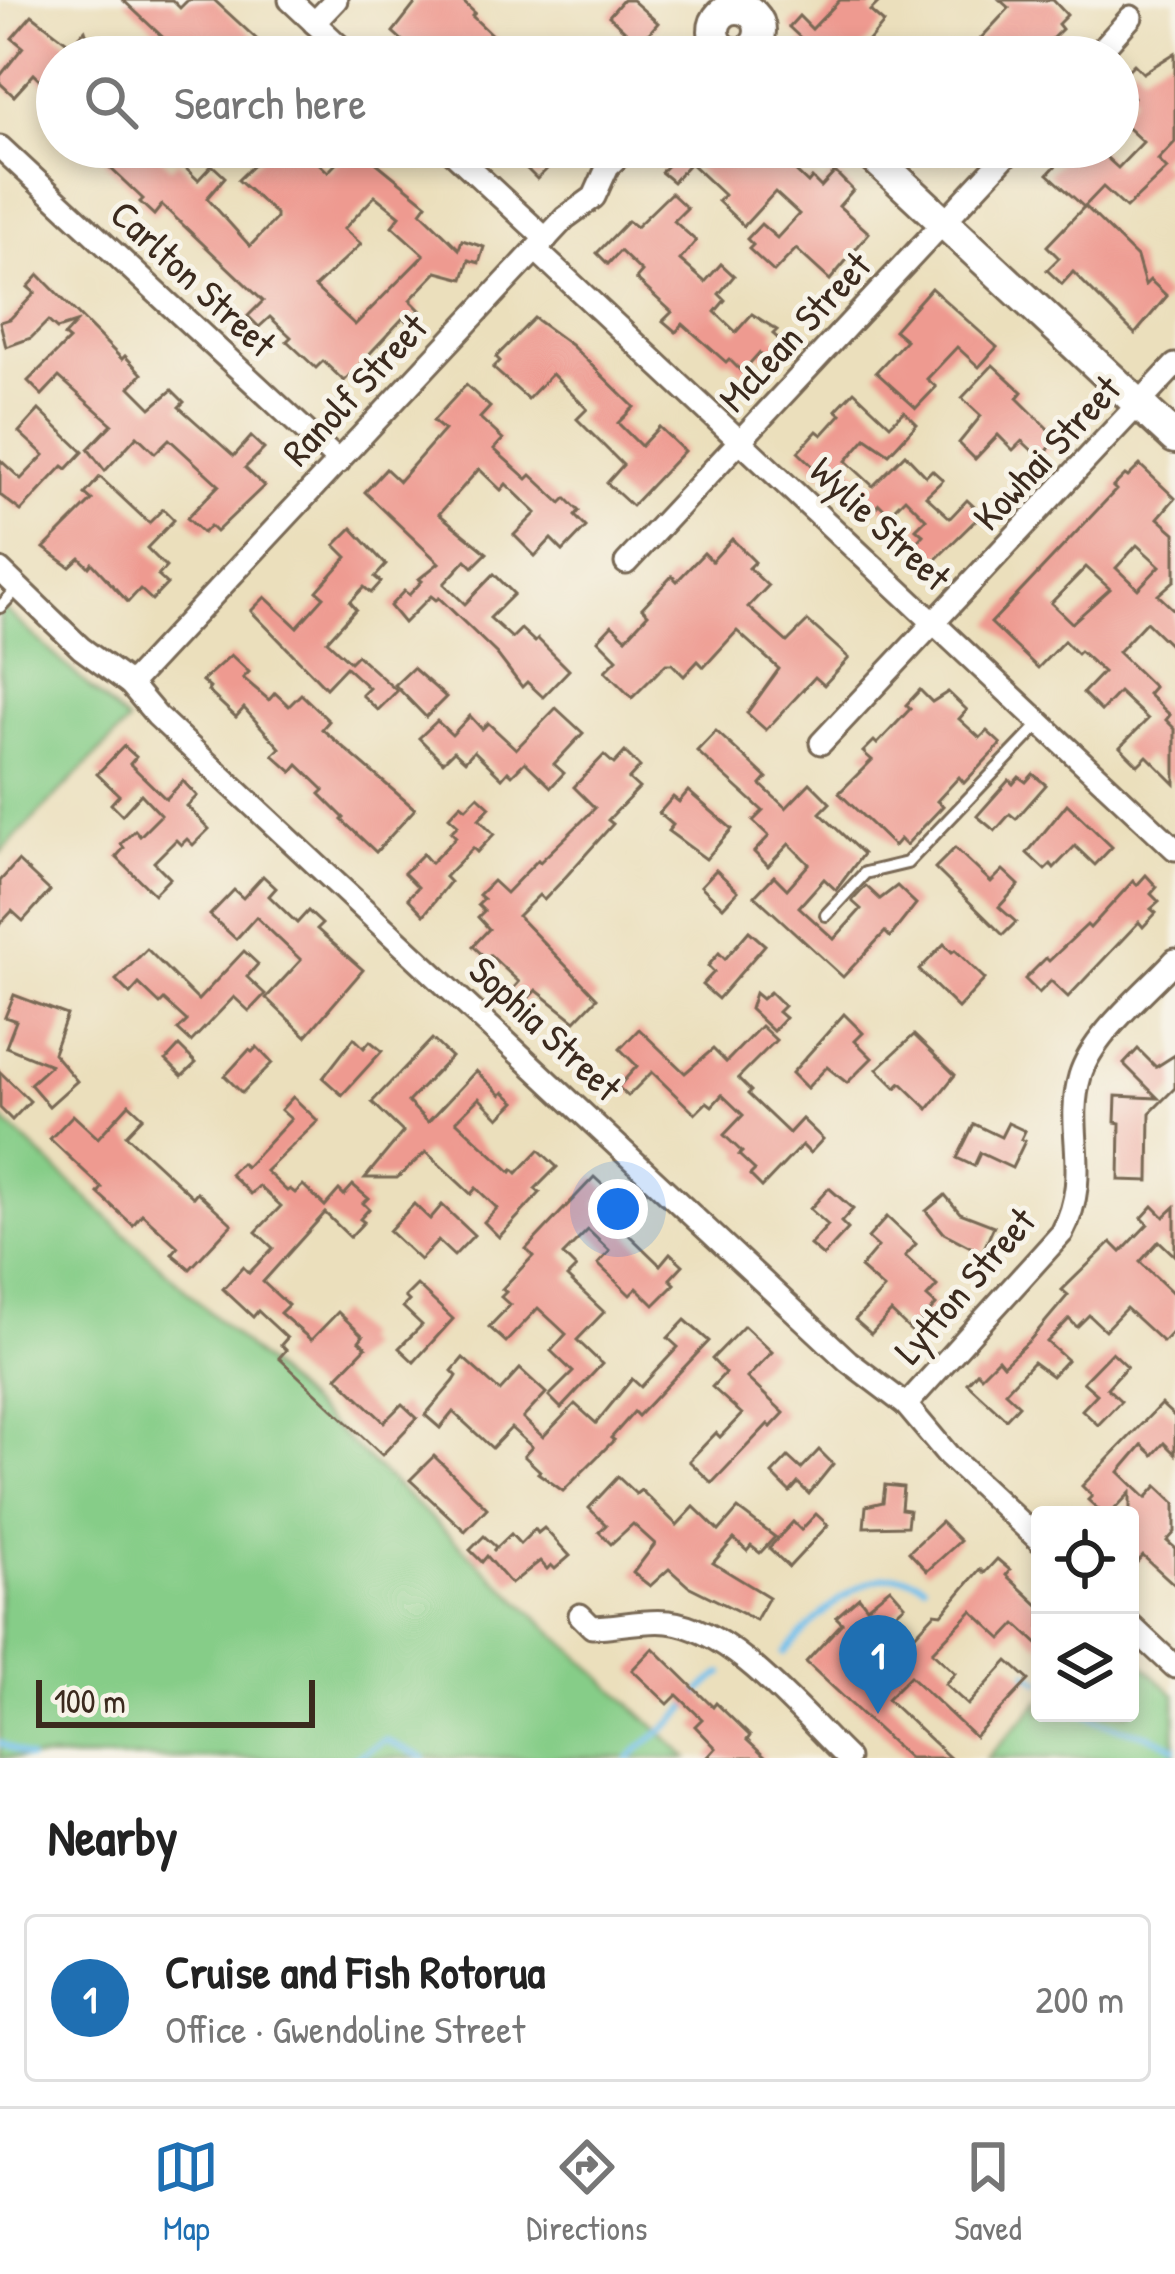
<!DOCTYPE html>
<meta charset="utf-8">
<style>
body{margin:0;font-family:"Patrick Hand",sans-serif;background:#f6f6f6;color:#222}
.controls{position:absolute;right:36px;bottom:36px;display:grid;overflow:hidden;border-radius:12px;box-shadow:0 6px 18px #0003}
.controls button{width:108px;height:108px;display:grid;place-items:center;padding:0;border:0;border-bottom:3px solid #e0e0e0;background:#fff;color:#222;font:60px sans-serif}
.scale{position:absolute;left:36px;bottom:30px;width:279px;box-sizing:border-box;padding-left:12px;border:6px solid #3b2a1e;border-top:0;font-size:33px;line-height:42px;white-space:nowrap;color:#3b2a1e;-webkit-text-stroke:9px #f7f3e8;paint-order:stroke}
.you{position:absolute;left:618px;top:1209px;width:42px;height:42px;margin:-30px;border:9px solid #fff;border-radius:50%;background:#1a73e8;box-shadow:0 0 0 18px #1a73e833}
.badge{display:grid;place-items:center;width:78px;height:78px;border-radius:50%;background:#1f6fb2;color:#fff;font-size:39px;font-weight:700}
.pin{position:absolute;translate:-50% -99px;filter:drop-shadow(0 3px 6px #0008)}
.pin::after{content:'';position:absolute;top:63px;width:42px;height:36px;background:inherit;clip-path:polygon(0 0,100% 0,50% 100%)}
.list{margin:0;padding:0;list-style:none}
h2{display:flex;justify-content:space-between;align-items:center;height:156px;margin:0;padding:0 48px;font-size:51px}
h2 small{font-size:39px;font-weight:400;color:#767676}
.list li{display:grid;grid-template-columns:78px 1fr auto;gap:36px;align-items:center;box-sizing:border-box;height:168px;margin:0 24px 24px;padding:0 24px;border:3px solid #e0e0e0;border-radius:12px}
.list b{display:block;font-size:45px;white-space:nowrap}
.list p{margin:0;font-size:39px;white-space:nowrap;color:#767676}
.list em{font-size:39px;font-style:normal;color:#767676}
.icon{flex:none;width:66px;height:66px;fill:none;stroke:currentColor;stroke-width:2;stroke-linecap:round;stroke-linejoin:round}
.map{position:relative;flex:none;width:1175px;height:1758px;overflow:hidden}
.search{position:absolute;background:#fff;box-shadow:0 6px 18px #0003;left:36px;right:36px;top:36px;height:132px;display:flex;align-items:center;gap:30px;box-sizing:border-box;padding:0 42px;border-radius:66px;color:#767676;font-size:45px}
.sheet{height:348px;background:#fff}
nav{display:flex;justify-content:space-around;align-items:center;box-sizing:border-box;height:168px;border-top:3px solid #e0e0e0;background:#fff;font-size:33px;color:#767676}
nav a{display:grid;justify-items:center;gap:6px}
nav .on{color:#1f6fb2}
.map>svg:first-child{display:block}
</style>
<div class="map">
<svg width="1175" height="1758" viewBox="0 0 1175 1758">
<rect width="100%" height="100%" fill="#f7f3e8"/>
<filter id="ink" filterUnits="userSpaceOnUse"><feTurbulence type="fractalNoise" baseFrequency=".00833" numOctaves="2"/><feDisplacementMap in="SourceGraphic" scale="24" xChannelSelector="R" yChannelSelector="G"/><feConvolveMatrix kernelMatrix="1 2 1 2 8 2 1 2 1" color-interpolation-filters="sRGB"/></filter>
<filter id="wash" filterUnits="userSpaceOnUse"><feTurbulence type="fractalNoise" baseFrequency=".004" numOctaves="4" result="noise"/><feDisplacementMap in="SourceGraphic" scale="48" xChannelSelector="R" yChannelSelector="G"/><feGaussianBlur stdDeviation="2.7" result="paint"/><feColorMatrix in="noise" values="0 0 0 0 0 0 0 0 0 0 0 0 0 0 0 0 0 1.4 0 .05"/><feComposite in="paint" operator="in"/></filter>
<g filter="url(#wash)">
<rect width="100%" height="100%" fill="#ebdfbc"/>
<g fill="#86cd88" stroke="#607c53" stroke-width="3">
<path d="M0 605 128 723 0 853Z"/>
<path d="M0 1117 688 1758H0Z"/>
<path d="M1130 1653 1175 1695V1758H987L1040 1701V1713H1130Z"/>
</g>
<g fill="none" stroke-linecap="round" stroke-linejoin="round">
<g stroke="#73c1ed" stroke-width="6">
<path d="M784 1653C815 1619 873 1554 924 1584"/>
<path d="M1028 1673 1040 1681"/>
<path d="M1085 1713C1113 1731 1147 1730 1175 1748"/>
<path d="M0 1743 29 1758"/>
<path d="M355 1758 385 1740 424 1758"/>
<path d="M629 1758C644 1742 659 1735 674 1721 691 1705 702 1685 723 1673"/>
</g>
</g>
<g id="blocks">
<g fill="#ee9a90" fill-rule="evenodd">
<path d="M123 0H172L180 8 188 0H214L276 57H184Z"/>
<path d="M418 0H461L475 13 472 16 515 57H421L393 32Z"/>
<path d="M623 0H632L658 23 628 57H600L625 31 609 16Z"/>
<path d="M840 0H881L870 11 884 23 855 57H840L832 49 824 57H807L798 48 804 41 789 27 799 16 812 29Z"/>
<path d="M1000 0H1053L1067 15 1058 24 1062 29 1033 57H978L970 50 1009 8Z"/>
<path d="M32 15 71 45 85 30 94 57H57V96L34 74 14 96 0 83V76L23 47 12 38Z"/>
<path d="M1175 53V142L1158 160 1167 169 1126 208 1103 187 1084 207 1048 174 1073 147H1095L1118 168 1143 142 1118 119 1134 97 1118 80 1134 64 1143 73Z"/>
<path d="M94 147H149L171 168 178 161 198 180 212 165 225 177 207 198 250 246 276 219V214L238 180 272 147H301L328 172 352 147H376L368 156 427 204 421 212 459 249 462 240 484 247 479 263 469 260 463 279 437 272 410 300 420 310 408 322 403 318 344 381 323 361 316 368 287 341 291 337 270 317 259 327 248 316 263 301 162 205 154 215 140 202 143 199 105 163 108 160ZM375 196 400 216 392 226 424 255 355 325 315 287 361 244 344 229Z"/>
<path d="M505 147H540L555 161 537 179Z"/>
<path d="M673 147H736L754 163 760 157 766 163 776 153 808 183 812 178 821 187 835 172 853 190 839 206 869 233 830 280 796 249 774 272 749 249 753 245 747 239 761 224 777 238 799 214 775 192 744 226 718 201 724 195 690 163 673 182 661 172 679 153Z"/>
<path d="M671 193 687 208 674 221 696 241 680 260 705 282 721 264 734 276 719 294 725 300 715 312 736 332 752 314 777 330 773 334 781 341 765 358 759 353 742 372 729 359 726 362 683 324 676 332 663 321 672 312 636 279 642 272 620 251 608 264 597 253 628 221 636 227Z"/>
<path d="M1085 206 1137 257 1145 285 1150 280 1167 296 1135 334 1073 272 1062 284 1047 270 1059 258 1047 246Z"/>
<path d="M39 275 122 359 125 356 142 374 130 387 151 408 172 390 184 402 179 407 234 456 251 437 264 449 245 468 264 486 216 532 210 526 203 533 187 518 219 485 169 439 155 453 137 436 105 471 88 449 112 424 59 377 42 395 28 381 69 340 64 336 76 323 57 329 48 321 31 338 6 347 0 322 10 319 35 293 28 287Z"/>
<path d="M931 288 997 347 979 367 957 347 927 379 936 387 916 408 876 372 906 340 894 330Z"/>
<path d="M534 318 571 345 634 407 618 423 641 446 659 427 684 451 632 506 607 483 623 465 577 419 587 409 552 374 528 399 493 368 500 361 496 357Z"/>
<path d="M993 365 1022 392 1017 398 1058 439 1040 458 1022 441 1013 450 998 435 975 459 959 443 981 416 962 398Z"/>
<path d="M466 385 490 407 480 418 503 439 494 449 527 479 531 475 561 503 566 498 579 511 575 516 586 527 563 551 551 539 535 556 514 535 536 513 506 484 501 490 479 469 439 514 487 553 473 567 466 560 444 584 465 604 494 574 514 594 490 618 512 638 521 629 535 642 538 639 569 670 543 697 527 682 522 687 497 654 439 598 436 600 431 596 404 623 390 606 404 591 409 595 422 581 419 579 439 563 365 492 386 469 399 481 444 430 433 421Z"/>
<path d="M854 391 890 425 904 411 917 424 889 454 866 438 846 461 873 486 905 454 926 476 932 470 943 480 926 496 950 518 967 500 982 514 931 564 913 546 923 535 916 529 926 519 905 498 889 514 879 504 865 518 853 506 861 498 829 468 822 475 798 452 817 431 822 435 841 414 836 410Z"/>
<path d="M39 410 83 452 67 469 63 466 21 511 0 495V460L21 479 44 455 19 432Z"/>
<path d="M1140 465 1175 498 1158 518 1175 533V580L1158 595 1175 611V650L1146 622 1118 652 1154 687 1148 694 1170 715 1166 720 1175 729V784L1147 756 1138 765 1120 747 1148 719 1119 692 1101 711 1083 693 1103 672 1080 651 1077 654 1064 641 1038 668 991 623 1116 490 1113 487 1125 475 1128 477ZM1137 545 1160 566 1138 589 1116 568ZM1086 567 1110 589 1072 623 1051 603Z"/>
<path d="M100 477 149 523 163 509 174 520 147 548 166 567 158 576 167 584 152 600 140 589 128 602 92 563 89 567 80 558 70 567 44 548 92 500 85 494Z"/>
<path d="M352 528 386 565 375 577 381 582 371 593 364 587 350 602 356 609 327 641 350 662 357 655 397 691 378 710 362 695 369 688 346 667 326 688 251 611 265 597 297 627 324 597 317 591 347 557 335 545Z"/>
<path d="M732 539 755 562 749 568 768 586 748 607 787 642 808 621 849 658 824 685 815 677 766 730 747 713 779 669 737 631 704 667 698 661 684 676 672 664H666L632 698 605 671 617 659 598 640 612 625 626 638 648 614 642 608 672 576 677 581 704 553 712 561Z"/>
<path d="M231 655 249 672 243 678 269 700 275 693 289 706 301 694 329 721 322 729 415 809 376 852 342 820 344 818 320 794 324 790 298 765 292 772 273 755 280 748 244 708 236 717 208 691 210 688 202 681Z"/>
<path d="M413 668 446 697 426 717 395 685Z"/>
<path d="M920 690 932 702 948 692 967 710 959 719 980 738 987 731 1001 744 964 783 959 777 937 801 943 806 906 845 900 839 894 846 839 793 872 760 863 752 874 741 877 744 910 709 906 705Z"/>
<path d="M556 708 583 733 554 764 564 773 551 787 525 762 512 775 508 771 502 778 474 751 465 761 454 751 443 762 419 738 437 721 452 735 470 716 482 729 488 723 516 749Z"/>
<path d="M716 731 767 778 761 785 786 808 810 783 830 803 820 813 863 854 836 890 824 879 799 907 834 939 861 909 852 901 866 886 880 899 897 886 916 904 890 937 885 932 843 977 755 896 774 876 787 889 809 864 789 844 768 866 754 852 769 836 753 821 763 811 697 751Z"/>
<path d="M124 746 136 757 130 764 166 799 183 781 197 796 187 806 209 829 193 845 187 839 181 845 176 840 154 862 170 878 154 894 116 857 124 848 121 844 135 830 140 836 161 815 141 794 122 815 111 804 119 795 97 774Z"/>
<path d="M625 752 640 767 629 779 639 788 608 820 613 824 561 882 544 900 539 895 518 916 597 998 575 1021 536 990 524 1003 511 991 519 982 490 955 487 959 473 946 489 929 478 917 484 911 478 905 484 899 479 895 493 881 506 893 538 860 540 862 568 835 595 808 574 787 604 755 614 764Z"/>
<path d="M1033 774 1046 785 1016 819 1010 814 995 831 977 816 1009 780 1013 784 1019 777 1026 782Z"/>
<path d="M688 791 732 829 706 859 668 831 673 825 659 813 673 797 679 802Z"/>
<path d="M478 796 490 807 479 819 494 834 477 852 473 848 445 877 450 882 424 915 408 898 418 887 404 873 423 854 431 863 456 837 451 832 458 825 449 817 461 804 466 808Z"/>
<path d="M1067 804 1112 847 1095 865 1075 846 1054 868 1051 864 1045 870 1027 853Z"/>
<path d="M955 848 991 882 1003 870 1019 885 999 907 1016 922 1003 935 935 868Z"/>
<path d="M18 861 50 891 23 921 12 911 0 924V881Z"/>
<path d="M716 870 738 891 723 907 701 886Z"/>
<path d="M1146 875 1157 887 1151 894 1159 902 1151 909 1156 913 1143 927 1139 922 1068 997 1051 981 1039 993 1025 979 1046 958 1049 961 1087 925 1090 928 1133 881 1137 885Z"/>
<path d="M263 876 276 888 269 896 297 923 308 911 322 924 317 929 363 970 306 1036 266 998 301 960 256 917 236 939 210 915 234 890 243 898Z"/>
<path d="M749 931 765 945 718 999 702 985 714 972 708 966 719 953 725 959Z"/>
<path d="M944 944 952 952 955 950 985 979 958 1008 919 970Z"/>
<path d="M147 949 198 1000 244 951 258 964 247 977 265 994 249 1011 234 997 191 1042 178 1030 187 1021 164 1000 160 1004 139 984 130 994 116 980Z"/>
<path d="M770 992 784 1006 778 1012 785 1018 773 1031 750 1009 755 993 762 999Z"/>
<path d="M14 995 67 1015 53 1053 77 1081 49 1106 30 1084 51 1065 6 1047 16 1021 5 1017Z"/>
<path d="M844 1014 863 1033 855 1041 872 1058 847 1083 827 1067 807 1088 792 1073Z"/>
<path d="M761 1026 776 1040 738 1078 751 1091 748 1094 789 1133 802 1119 823 1139 810 1153 802 1145 762 1187 750 1175 755 1170 739 1155 742 1152 724 1135 743 1115 722 1095 712 1106 707 1102 695 1114 652 1072 628 1096 618 1087 637 1066 620 1049 639 1029 685 1073 713 1049 726 1062Z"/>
<path d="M914 1035 955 1075 928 1109 901 1083 896 1088 877 1069Z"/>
<path d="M354 1038 364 1048 370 1041 382 1051 342 1095 323 1078Z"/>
<path d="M432 1039 451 1057 408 1102 428 1122 476 1071 501 1095 504 1092 515 1102 499 1118 479 1098 456 1121 511 1172 513 1169 517 1173 539 1150 557 1167 535 1189 540 1193 499 1237 484 1222 497 1208 476 1188 471 1194 426 1152 397 1178H365L403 1132 372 1102Z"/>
<path d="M179 1046 196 1063 182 1076 166 1060Z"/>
<path d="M257 1047 272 1063 242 1093 225 1076 249 1050 252 1052Z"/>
<path d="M1138 1049 1156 1067 1175 1055V1088L1150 1113 1149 1181 1119 1180 1120 1123 1115 1122 1116 1096 1158 1098 1124 1064Z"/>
<path d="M0 1072 30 1101 12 1120 0 1108Z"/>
<path d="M293 1097 318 1121 266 1171 287 1191 290 1189 295 1193 303 1185 325 1206 339 1190 344 1195 353 1185 368 1198 363 1203 369 1209 360 1219 364 1222 350 1237 325 1213 263 1282 288 1305 280 1313 311 1340 338 1312 363 1336 359 1341 366 1347 337 1377 384 1422 402 1404 417 1418 382 1455 279 1358 286 1350 281 1345 287 1338 258 1311 253 1317 223 1289 243 1267 249 1273 273 1248 256 1232 281 1206 259 1186 251 1194 230 1174 241 1163 246 1167 291 1119 281 1110Z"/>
<path d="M129 1104 143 1117 126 1135 193 1197 197 1192 232 1224 190 1269 172 1254 178 1247 142 1214 133 1225 98 1193 102 1188 50 1139 73 1115 98 1138Z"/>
<path d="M1008 1123 1025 1131 1021 1139 1025 1141 1012 1168 980 1153 974 1166 957 1158 974 1124 1001 1137Z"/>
<path d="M594 1177 608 1190 596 1203 660 1265 670 1253 683 1265 670 1279 675 1284 654 1305 637 1288 630 1295 598 1264 610 1251 588 1230 563 1255 576 1268 567 1277 604 1312 577 1340 602 1364 561 1408 549 1396 573 1372 551 1351 566 1334 538 1308 506 1342 489 1327 510 1305 501 1297 506 1292 502 1289 533 1256 526 1249Z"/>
<path d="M829 1188 853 1209 841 1222 848 1229 823 1256 810 1245 828 1225 810 1209Z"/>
<path d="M945 1195 960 1213 994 1226 982 1253 944 1233 926 1211Z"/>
<path d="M414 1204 430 1219 442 1205 474 1235 454 1256 438 1241 420 1260 389 1231Z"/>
<path d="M1153 1206 1164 1217 1175 1207V1256L1159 1241 1140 1262 1175 1295V1329L1163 1342 1126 1308 1105 1330 1089 1315 1077 1327 1069 1319 1047 1342 1067 1360 1052 1376 1033 1362 1005 1392 1019 1405 1006 1419 967 1383 977 1372 981 1376 998 1359 1003 1365 1030 1340 1068 1295 1062 1290 1111 1242 1121 1252 1148 1224 1142 1218Z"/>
<path d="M887 1217 916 1244 905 1256 937 1286 927 1297 936 1305 911 1331 891 1312 871 1334 855 1320 884 1289 860 1268 878 1247 868 1238Z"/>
<path d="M417 1285 453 1319 414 1362 399 1348 422 1325 403 1307 409 1301 405 1297Z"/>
<path d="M685 1320 709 1341 638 1416 634 1412 611 1438 614 1440 563 1491 538 1473 540 1471 524 1456 532 1447 511 1428 492 1448 453 1412 440 1428 425 1415 454 1381 457 1376 452 1371 463 1358 500 1391 520 1369 546 1393 523 1418 543 1437 575 1404 596 1423 632 1379 641 1387 678 1347 668 1338Z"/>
<path d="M744 1326 772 1352 747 1378 784 1413 771 1427 768 1424 712 1483 689 1461 716 1433 720 1437 742 1414 712 1387 725 1373 712 1359Z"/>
<path d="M1112 1352 1127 1366 1107 1388 1121 1401 1098 1425 1082 1410 1097 1394 1083 1382Z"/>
<path d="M1161 1404 1175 1417V1454L1164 1443 1153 1455 1142 1445 1119 1472 1146 1498 1157 1486 1175 1503V1532L1167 1541 1175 1548V1585L1143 1556 1130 1570V1493L1109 1515H1105L1088 1500 1092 1496 1082 1486Z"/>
<path d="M819 1450 833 1464 809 1494 798 1483 790 1492 772 1474 788 1457 801 1469Z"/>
<path d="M434 1456 487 1508 465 1531 410 1480Z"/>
<path d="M618 1477 636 1494 641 1490 677 1525 694 1507 719 1531 738 1509 775 1537 760 1553 751 1546 747 1551 734 1539 713 1563 769 1597 756 1620 688 1586 669 1569 650 1586 633 1573 655 1544 633 1524 611 1544 599 1532 606 1525 589 1508Z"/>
<path d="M885 1485 903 1487 901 1509 909 1510 907 1526 864 1527 866 1506 883 1502Z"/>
<path d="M816 1514 828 1525 789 1567 769 1548 793 1522 801 1530Z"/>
<path d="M941 1522 960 1541 927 1571 909 1552Z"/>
<path d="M544 1528 570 1556 555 1569 551 1565 547 1569 540 1561 511 1584 487 1556 482 1562 470 1550 484 1536 496 1547 493 1551 511 1534 520 1544 535 1529 538 1533Z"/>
<path d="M997 1559 1010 1570 1006 1575 1040 1607V1646L1016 1624 1002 1639 972 1611 932 1652 955 1673 945 1684 968 1705 1008 1661 1029 1680 975 1737 910 1676 887 1699 950 1758H909L806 1662 842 1623 836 1617 859 1597 867 1607 890 1588 905 1605 888 1620 910 1640 935 1613 942 1614 980 1569 984 1573ZM867 1633 893 1658 869 1683 841 1656Z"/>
<path d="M653 1648 713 1707 716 1703 750 1736 747 1740 766 1758H707L716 1748 695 1726 702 1719 677 1695 668 1704 632 1670Z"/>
</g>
</g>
</g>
<g filter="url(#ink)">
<use href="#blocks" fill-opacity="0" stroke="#796955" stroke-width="3"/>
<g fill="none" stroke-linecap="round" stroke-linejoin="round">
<defs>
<g id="lane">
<path d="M0 607 18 588"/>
<path d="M826 915 865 873 907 863 1040 724"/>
</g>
<g id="street">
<path d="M290 0 351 57"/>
<path d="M314 23 336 0"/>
<path d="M715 57 721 47"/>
<path d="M1095 57 1131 17"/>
<path d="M0 147 339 462"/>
<path d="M447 147 546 239"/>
<path d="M537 251 1175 849"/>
<path d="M626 563 1014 147"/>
<path d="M0 570 81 648 130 684 157 716 848 1361 906 1405 948 1455 1040 1541"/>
<path d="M130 684 565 218 594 197 608 166 629 147"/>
<path d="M821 743 1175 365"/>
<path d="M906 1405 1062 1233C1093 1174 1064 1131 1080 1076 1092 1035 1146 992 1175 960"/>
<path d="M580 1615 592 1627C617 1627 644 1619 668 1622 733 1629 802 1715 847 1758"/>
<path d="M1130 1625 1175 1667"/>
</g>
<g id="secondary">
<circle cx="737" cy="31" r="23"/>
<path d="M863 147 1175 438"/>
</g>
</defs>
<use href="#lane" stroke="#796955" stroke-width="16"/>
<use href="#street" stroke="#796955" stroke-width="27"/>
<use href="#secondary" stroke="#796955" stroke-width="36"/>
<use href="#lane" stroke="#fff" stroke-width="10"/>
<use href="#street" stroke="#fff" stroke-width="21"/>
<use href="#secondary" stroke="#fff" stroke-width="30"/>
</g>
</g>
<g text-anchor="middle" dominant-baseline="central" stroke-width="10" stroke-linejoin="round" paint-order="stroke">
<g font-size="39" fill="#3b2a1e" stroke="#f7f3e8">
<text transform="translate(194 278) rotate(43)">Carlton Street</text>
<text transform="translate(794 331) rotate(-47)">McLean Street</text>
<text transform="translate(354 389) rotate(-47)">Ranolf Street</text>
<text transform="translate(1046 452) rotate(-47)">Kowhai Street</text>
<text transform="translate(881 523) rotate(43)">Wylie Street</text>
<text transform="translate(546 1028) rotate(43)">Sophia Street</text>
<text transform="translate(964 1285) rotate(-49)">Lytton Street</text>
</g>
</g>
</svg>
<div class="controls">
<button><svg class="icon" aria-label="locate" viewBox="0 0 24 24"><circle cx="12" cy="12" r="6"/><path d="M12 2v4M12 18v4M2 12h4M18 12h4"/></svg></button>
<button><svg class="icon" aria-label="layers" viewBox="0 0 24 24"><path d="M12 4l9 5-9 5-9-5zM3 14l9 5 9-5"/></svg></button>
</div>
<div class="scale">100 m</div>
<div class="you"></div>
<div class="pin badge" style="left:878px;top:1714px">1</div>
<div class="search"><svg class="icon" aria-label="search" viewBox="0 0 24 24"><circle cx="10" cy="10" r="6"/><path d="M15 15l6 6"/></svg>Search here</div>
</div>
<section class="sheet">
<h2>Nearby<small></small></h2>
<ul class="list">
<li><span class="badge">1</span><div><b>Cruise and Fish Rotorua</b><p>Office · Gwendoline Street</p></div><em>200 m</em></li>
</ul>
</section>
<nav>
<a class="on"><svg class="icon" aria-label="map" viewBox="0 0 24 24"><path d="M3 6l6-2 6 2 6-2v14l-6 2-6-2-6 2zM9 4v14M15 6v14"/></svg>Map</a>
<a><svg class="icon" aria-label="directions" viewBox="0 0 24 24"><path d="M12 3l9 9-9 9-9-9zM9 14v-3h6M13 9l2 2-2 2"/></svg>Directions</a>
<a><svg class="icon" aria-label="saved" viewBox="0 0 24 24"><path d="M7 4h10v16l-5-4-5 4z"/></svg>Saved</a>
</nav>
